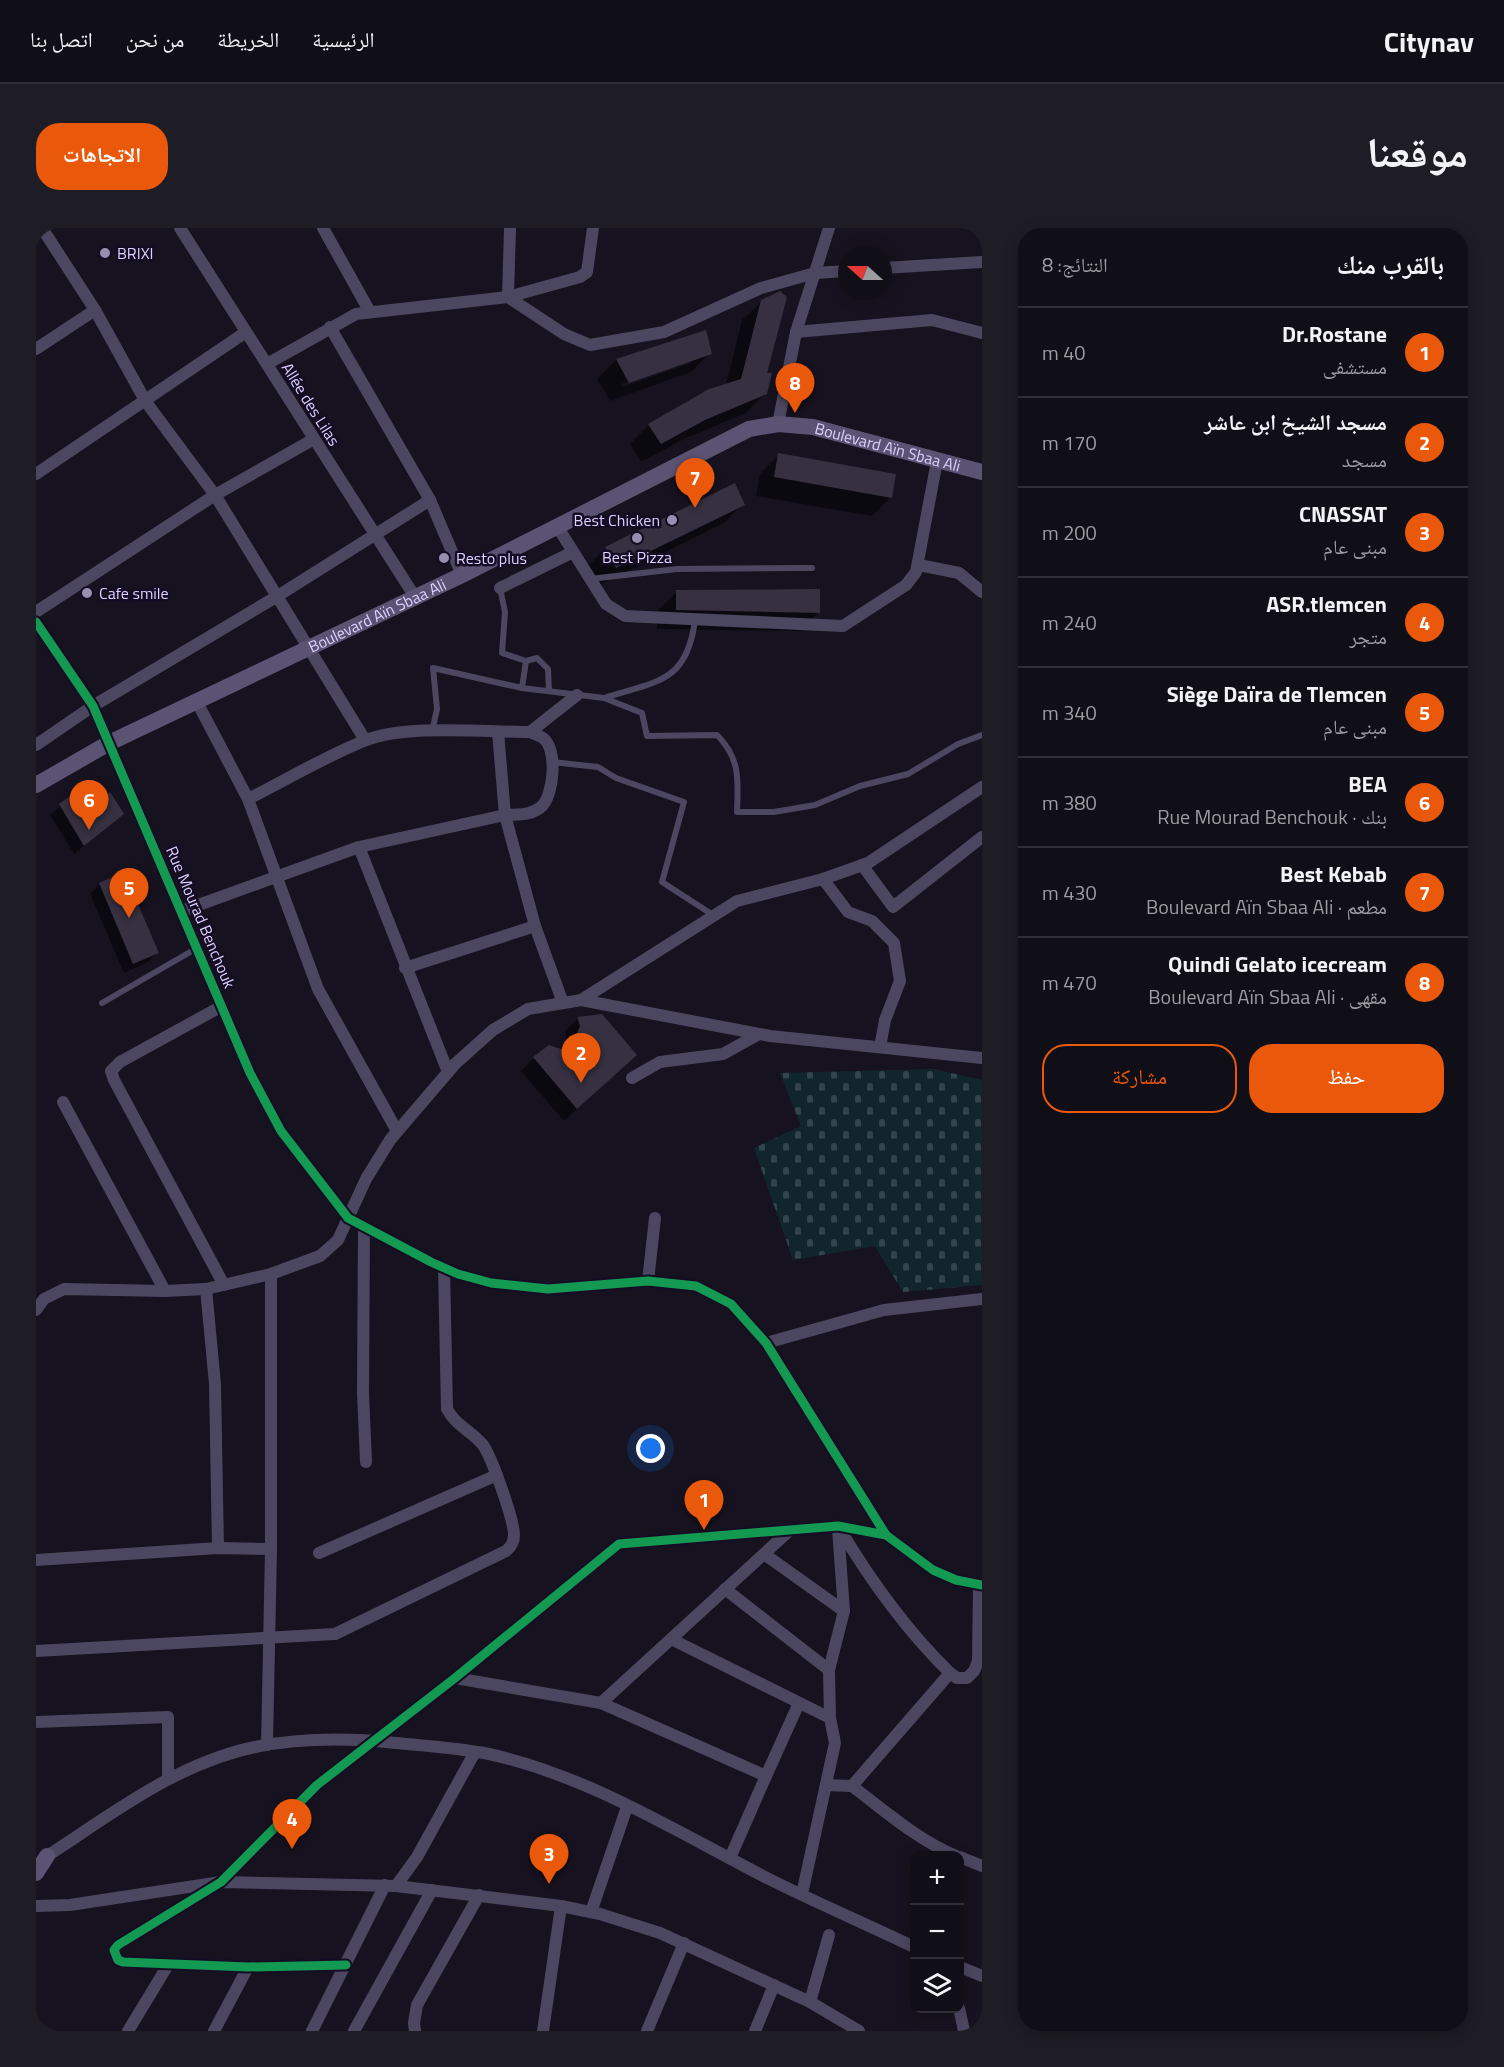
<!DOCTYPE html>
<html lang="ar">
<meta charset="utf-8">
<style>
body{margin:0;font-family:"Titillium Web","Noto Naskh Arabic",sans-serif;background:#1e1c24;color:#f1f3f6;direction:rtl}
.controls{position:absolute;right:18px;bottom:18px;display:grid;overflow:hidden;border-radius:12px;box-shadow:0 3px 15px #0003}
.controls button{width:54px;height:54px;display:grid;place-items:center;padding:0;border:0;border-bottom:2px solid #302e36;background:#100e17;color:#f1f3f6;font:30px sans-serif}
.compass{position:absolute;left:802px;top:18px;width:54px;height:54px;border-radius:50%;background:#100e17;box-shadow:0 3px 15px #0003;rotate:291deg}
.you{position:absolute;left:615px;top:1221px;width:21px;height:21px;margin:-15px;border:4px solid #fff;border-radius:50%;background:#1a73e8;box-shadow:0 0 0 9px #1a73e833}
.badge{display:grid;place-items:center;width:39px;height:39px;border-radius:50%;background:#ea580c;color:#fff;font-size:20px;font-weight:700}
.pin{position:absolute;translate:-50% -50px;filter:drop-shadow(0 2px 3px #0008)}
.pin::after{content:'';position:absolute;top:32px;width:21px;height:18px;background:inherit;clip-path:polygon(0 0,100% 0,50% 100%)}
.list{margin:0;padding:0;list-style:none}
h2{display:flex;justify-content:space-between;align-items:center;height:78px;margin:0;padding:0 24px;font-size:26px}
h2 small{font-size:20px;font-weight:400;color:#9c9ca1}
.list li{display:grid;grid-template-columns:39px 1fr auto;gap:18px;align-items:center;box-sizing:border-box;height:90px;padding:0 24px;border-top:2px solid #302e36}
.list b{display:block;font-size:22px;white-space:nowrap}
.list p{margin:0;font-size:20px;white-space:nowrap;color:#9c9ca1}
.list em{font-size:20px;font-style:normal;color:#9c9ca1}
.actions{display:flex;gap:12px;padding:18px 24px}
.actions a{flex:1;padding:14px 0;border:2px solid #ea580c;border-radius:24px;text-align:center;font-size:21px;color:#ea580c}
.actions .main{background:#ea580c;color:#fff}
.icon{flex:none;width:33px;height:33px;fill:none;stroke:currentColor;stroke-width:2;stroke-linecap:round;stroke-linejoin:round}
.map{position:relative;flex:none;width:946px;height:1803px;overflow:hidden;direction:ltr;border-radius:24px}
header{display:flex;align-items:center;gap:36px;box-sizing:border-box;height:84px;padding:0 30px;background:#100e17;border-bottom:2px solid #302e36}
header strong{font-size:28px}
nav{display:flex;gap:33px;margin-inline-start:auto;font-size:21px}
.intro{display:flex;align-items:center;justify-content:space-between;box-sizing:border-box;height:144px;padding:0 36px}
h1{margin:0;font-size:42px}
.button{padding:15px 27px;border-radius:24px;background:#ea580c;color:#fff;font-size:21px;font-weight:700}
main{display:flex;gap:36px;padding:0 36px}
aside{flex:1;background:#100e17;border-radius:24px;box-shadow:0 3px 15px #0003}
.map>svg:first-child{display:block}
</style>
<header>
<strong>Citynav</strong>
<nav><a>الرئيسية</a><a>الخريطة</a><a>من نحن</a><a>اتصل بنا</a></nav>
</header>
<div class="intro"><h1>موقعنا</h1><a class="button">الاتجاهات</a></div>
<main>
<aside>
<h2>بالقرب منك<small>النتائج: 8</small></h2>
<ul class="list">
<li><span class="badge">1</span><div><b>Dr.Rostane</b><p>مستشفى</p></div><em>40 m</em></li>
<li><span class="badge">2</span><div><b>مسجد الشيخ ابن عاشر</b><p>مسجد</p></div><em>170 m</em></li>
<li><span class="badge">3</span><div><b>CNASSAT</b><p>مبنى عام</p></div><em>200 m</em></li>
<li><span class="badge">4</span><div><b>ASR.tlemcen</b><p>متجر</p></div><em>240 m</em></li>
<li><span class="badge">5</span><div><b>Siège Daïra de Tlemcen</b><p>مبنى عام</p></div><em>340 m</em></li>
<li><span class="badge">6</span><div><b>BEA</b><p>بنك · Rue Mourad Benchouk</p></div><em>380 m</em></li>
<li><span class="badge">7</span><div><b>Best Kebab</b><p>مطعم · Boulevard Aïn Sbaa Ali</p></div><em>430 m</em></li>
<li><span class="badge">8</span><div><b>Quindi Gelato icecream</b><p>مقهى · Boulevard Aïn Sbaa Ali</p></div><em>470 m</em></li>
</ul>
<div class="actions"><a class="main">حفظ</a><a>مشاركة</a></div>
</aside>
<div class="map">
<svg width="946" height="1803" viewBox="0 0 946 1803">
<defs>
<pattern id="cemetery-stones" width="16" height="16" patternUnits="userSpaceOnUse" patternTransform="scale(1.5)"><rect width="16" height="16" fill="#11262c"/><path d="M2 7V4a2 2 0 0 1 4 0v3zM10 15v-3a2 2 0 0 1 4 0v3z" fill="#33444c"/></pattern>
</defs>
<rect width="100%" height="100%" fill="#16121f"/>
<path fill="url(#cemetery-stones)" d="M898 841 946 852V1057L867 1064 839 1018 757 1032 718 920 765 898 744 845Z"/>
<g fill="#0007" fill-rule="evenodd">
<path d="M726 73 729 165 710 185 648 211 605 234 594 216 613 197 690 157 706 92Z"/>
<path d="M669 104 674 125 655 144 574 173 561 151 580 132ZM655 132V135L586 159 585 156Z"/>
<path d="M743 227 855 269 836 288 720 268 724 246Z"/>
<path d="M707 276 688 295 561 358 551 339 570 320Z"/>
<path d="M641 364 783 384 764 403 621 401V383Z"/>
<path d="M45 561 54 570 66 573 87 586 38 626 14 587Z"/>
<path d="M64 656 121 725 112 734 88 745 54 666Z"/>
<path d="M542 790 586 839 528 893 485 843 498 830 528 820 531 811 529 803Z"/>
</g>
<g fill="#363041">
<path d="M744 63 751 69 731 145H736L731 166 669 192 625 216 612 196 673 161 705 151 725 72Z"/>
<path d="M670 102 676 126 593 155 580 131Z"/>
<path d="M742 225 860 246 856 270 738 249Z"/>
<path d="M699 255 709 277 580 340 569 319Z"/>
<path d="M784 361V385L640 382V362Z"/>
<path d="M45 560 54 568 60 563 66 571 74 564 88 586 48 618 23 576Z"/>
<path d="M88 644 123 725 97 736 63 655Z"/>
<path d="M566 786 601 827 541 881 497 829 513 817 525 821 538 812 544 798 541 789Z"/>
</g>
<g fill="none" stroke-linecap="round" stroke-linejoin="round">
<g stroke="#4c4760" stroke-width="6">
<path d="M554 351 641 341 776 340"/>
<path d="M464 360 469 384 466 425 490 433 486 460 568 470"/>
<path d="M659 392C651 455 621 453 568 470L606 485 611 508 681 507C705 531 702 553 701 584H738L779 577 824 558 872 546 922 516 946 507"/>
<path d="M490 433 501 430 512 441 513 463"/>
<path d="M396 504 401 481 397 440 486 460"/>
<path d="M516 534 562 539 580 550 648 574 626 654 677 687"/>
<path d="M66 775 161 720"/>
</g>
<g stroke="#4c4760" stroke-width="12">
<path d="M6 0 59 82 110 174 179 267 329 512"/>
<path d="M144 0 379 369"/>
<path d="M287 0 334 84"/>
<path d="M474 0 472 69 544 49 551 44 557 0"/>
<path d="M847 40 946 34"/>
<path d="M294 99 394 272 426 347"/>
<path d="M760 104 896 92 946 105"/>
<path d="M0 121 59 82"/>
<path d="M231 136 320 86 472 69 528 106 554 117 628 104 725 60 779 45 811 43"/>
<path d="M742 196 760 104 793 0"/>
<path d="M0 246 210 104"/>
<path d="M521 298 570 376 589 388 807 398 870 357 880 344 901 233"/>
<path d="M883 337 923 345 946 364"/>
<path d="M464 360 537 324"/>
<path d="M0 384 179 267 278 211"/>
<path d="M0 394 57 478 214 845 245 903 312 990 395 1034 422 1046 455 1055 512 1061 612 1053 660 1058 695 1076 730 1115 850 1307 897 1342 920 1352 946 1357"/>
<path d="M161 474 212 571 282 761 361 903"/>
<path d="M462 504 469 587 499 698 527 775"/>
<path d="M494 504 541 467"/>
<path d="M0 517 57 478 240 369 394 272"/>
<path d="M323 619 412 844"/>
<path d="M826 637 857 679 946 609"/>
<path d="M787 651 812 684 836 693 858 715 864 753 849 792 844 819"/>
<path d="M146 683 323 619 469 587C482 586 494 588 505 579 518 568 522 521 507 510 503 507 497 506 494 504 448 504 369 496 328 513 288 529 250 552 212 571"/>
<path d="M369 740 499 698"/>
<path d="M545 772 701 673 787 651 832 635 946 559"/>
<path d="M186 778 84 834 75 843 78 852 188 1057"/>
<path d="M596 850 624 834 687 826 723 806"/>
<path d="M27 874 129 1063"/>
<path d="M328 998 327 1165 330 1234"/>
<path d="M612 1053 619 990"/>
<path d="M170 1061 179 1156 182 1320"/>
<path d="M0 1082 8 1071 28 1061 129 1063 170 1061 235 1046 284 1028 302 1012 330 951 354 912 419 836 457 802 492 781 545 772 734 808 946 830"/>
<path d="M730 1115 848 1082 946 1071"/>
<path d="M802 1301 808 1383"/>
<path d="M283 1325 461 1247"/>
<path d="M728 1326 808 1383 793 1442"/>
<path d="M0 1332 182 1320 235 1321"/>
<path d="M689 1361 793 1442 794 1490"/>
<path d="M635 1411 794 1490 799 1515 766 1666"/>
<path d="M0 1423 299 1406 470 1323C475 1319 478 1313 478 1307 478 1292 456 1230 447 1217 436 1203 420 1198 411 1181L408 1040"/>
<path d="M914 1445 921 1450H931L938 1443 942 1433 943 1357"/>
<path d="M419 1450 565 1475 754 1302"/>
<path d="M565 1475 730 1548 763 1475"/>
<path d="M0 1494 132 1489V1550"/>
<path d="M231 1517 235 1321V1046"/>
<path d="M790 1557 816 1558 914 1445C869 1401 834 1352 802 1298"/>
<path d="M816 1558C849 1583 882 1612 920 1628"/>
<path d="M11 1628C76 1586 141 1535 219 1519 264 1510 314 1510 360 1515 391 1518 423 1520 453 1526 553 1548 643 1605 733 1651 781 1675 830 1696 878 1719"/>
<path d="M924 1629 946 1638"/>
<path d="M694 1630 730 1548"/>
<path d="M360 1658 381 1629 439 1524"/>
<path d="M0 1678 34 1677 185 1654 360 1658 525 1678 564 1686 624 1705 774 1774 823 1803"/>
<path d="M555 1684 591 1579"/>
<path d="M310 1737 212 1739 87 1734 82 1732 78 1722 82 1717 185 1654 281 1557 419 1450 583 1316 802 1298 850 1307"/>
<path d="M924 1739 946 1748"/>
<path d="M774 1774 793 1707"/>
<path d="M923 1780 928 1803"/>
<path d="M92 1803 132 1737"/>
<path d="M178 1803 212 1739"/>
<path d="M276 1803 349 1657"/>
<path d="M318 1803 396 1662"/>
<path d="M379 1803 378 1795 381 1777 443 1667"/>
<path d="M507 1803 525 1678"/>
<path d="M611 1803 648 1715"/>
<path d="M719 1803 738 1757"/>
</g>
<g stroke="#5b5373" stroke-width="16">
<path id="s1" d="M0 557 73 515 426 347 713 201 742 196 777 199 946 244"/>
<path d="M0 1645 11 1628"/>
</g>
<defs>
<g id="cycleway">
<path d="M0 394 57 478 214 845 245 903 312 990 395 1034 422 1046 455 1055 512 1061 612 1053 660 1058 695 1076 730 1115 850 1307 897 1342 920 1352 946 1357"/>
<path d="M310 1737 212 1739 87 1734 82 1732 78 1722 82 1717 185 1654 281 1557 419 1450 583 1316 802 1298 850 1307"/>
</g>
</defs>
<use href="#cycleway" stroke="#150d24" stroke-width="13"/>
<use href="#cycleway" stroke="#139951" stroke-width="9"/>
</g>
<g fill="#988eb1" stroke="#150d24" stroke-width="2">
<circle cx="69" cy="25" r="6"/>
<circle cx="636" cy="292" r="6"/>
<circle cx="601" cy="310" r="6"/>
<circle cx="408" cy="330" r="6"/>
<circle cx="51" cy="365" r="6"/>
</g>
<g text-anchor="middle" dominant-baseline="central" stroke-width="5" stroke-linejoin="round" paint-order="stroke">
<g font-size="16" fill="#ded0ff" stroke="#150d24" text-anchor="start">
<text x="81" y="25">BRIXI</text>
<text x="624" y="292" text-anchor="end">Best Chicken</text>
<text x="601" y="329" text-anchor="middle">Best Pizza</text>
<text x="420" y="330">Resto plus</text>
<text x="63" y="365">Cafe smile</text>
</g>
<g font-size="16" fill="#ded0ff" stroke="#150d24">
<text transform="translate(275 176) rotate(58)">Allée des Lilas</text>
<text stroke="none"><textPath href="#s1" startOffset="939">Boulevard Aïn Sbaa Ali</textPath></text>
<text stroke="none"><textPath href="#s1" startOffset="381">Boulevard Aïn Sbaa Ali</textPath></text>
<text transform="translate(165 689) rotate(67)">Rue Mourad Benchouk</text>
</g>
</g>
</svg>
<div class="controls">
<button>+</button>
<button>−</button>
<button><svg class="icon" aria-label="layers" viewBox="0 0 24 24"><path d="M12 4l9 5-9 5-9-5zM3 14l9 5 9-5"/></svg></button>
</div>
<svg class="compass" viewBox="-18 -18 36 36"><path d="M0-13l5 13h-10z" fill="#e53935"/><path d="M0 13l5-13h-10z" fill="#9c9ca1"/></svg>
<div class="you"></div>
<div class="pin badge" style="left:668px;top:1302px">1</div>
<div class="pin badge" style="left:545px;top:855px">2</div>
<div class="pin badge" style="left:513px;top:1656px">3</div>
<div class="pin badge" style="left:256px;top:1621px">4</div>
<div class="pin badge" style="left:93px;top:690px">5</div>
<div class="pin badge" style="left:53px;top:602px">6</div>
<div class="pin badge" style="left:659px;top:280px">7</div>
<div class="pin badge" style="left:759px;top:185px">8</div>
</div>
</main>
